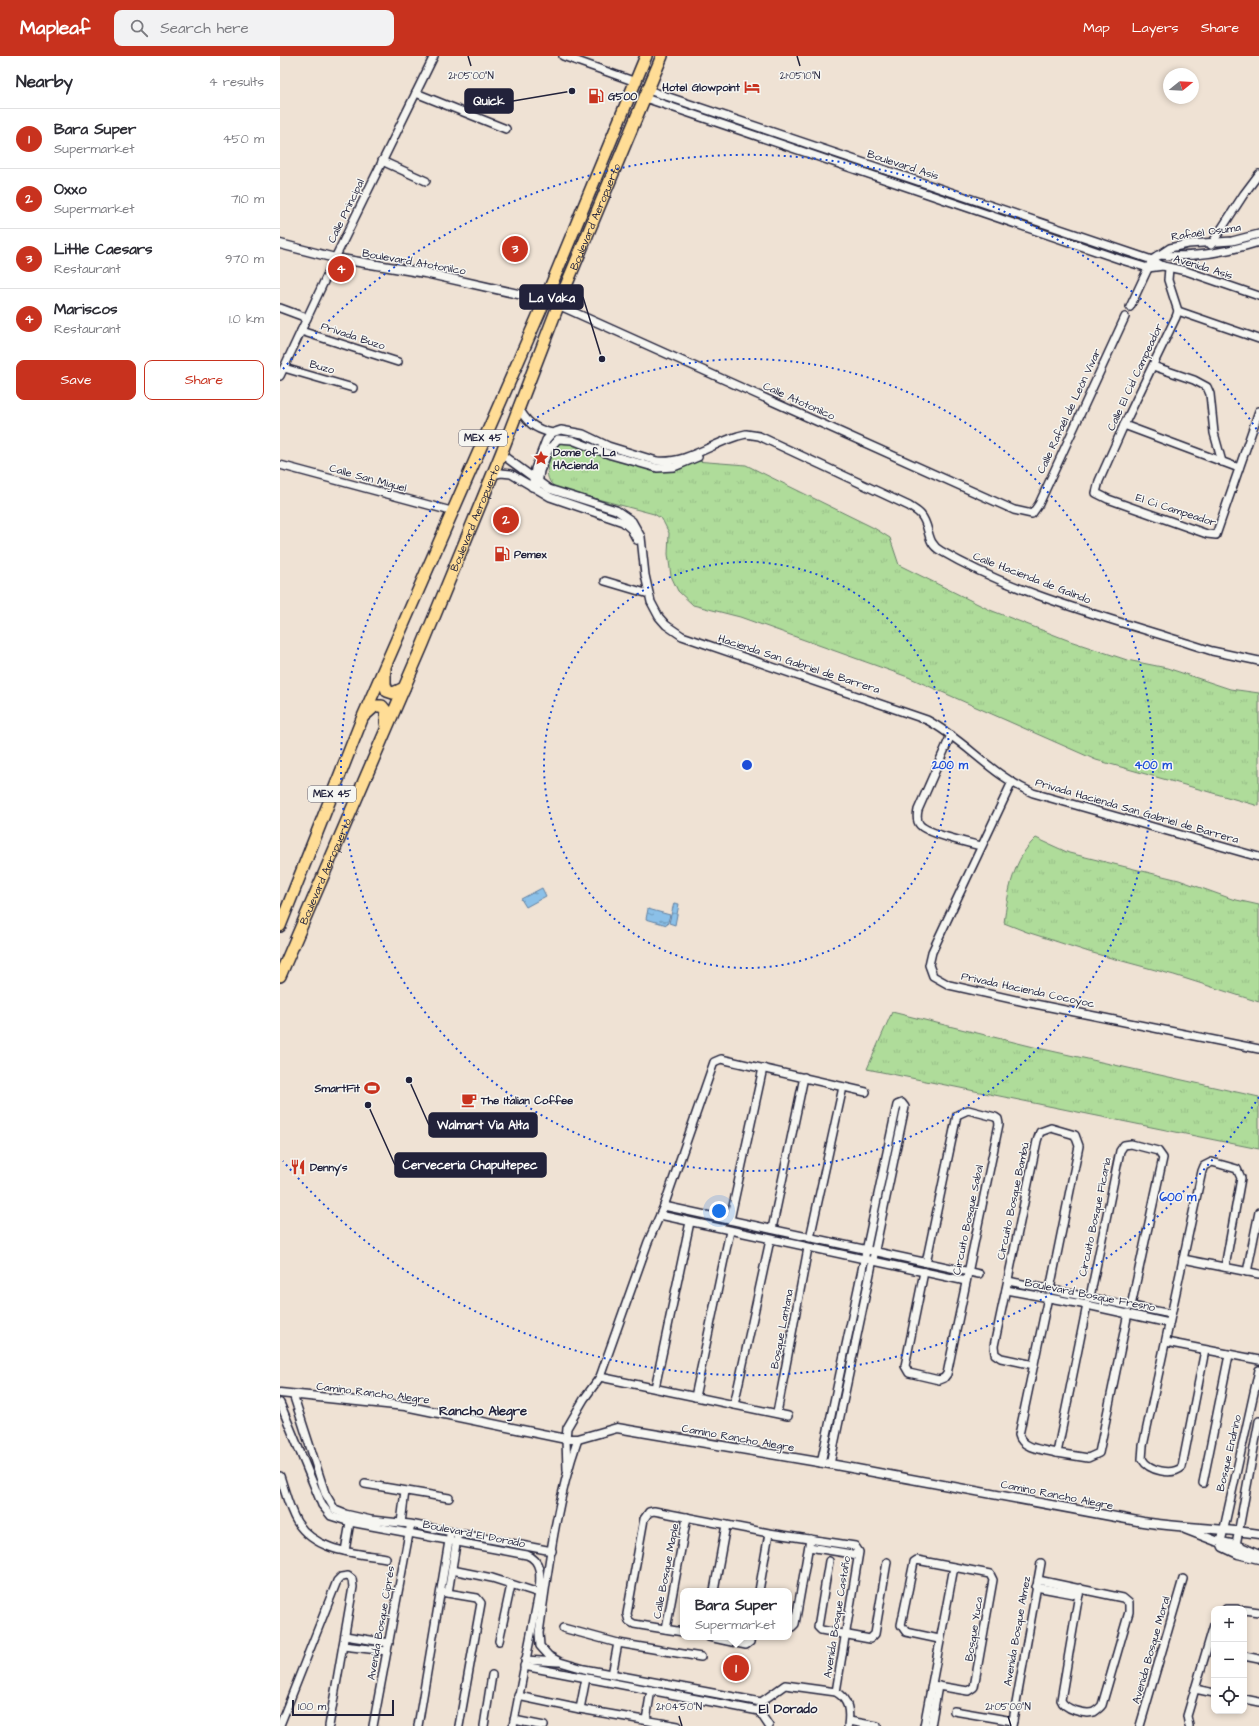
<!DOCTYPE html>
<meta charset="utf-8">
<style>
body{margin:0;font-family:"Architects Daughter",sans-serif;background:#f2f2f3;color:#2b2b33}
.controls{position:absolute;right:12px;bottom:12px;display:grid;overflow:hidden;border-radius:8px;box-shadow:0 2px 6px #0003}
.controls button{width:36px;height:36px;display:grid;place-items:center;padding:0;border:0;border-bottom:1px solid #e1e1e2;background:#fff;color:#2b2b33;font:20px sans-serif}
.compass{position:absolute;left:883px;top:12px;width:36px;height:36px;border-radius:50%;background:#fff;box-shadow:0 2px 6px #0003;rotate:72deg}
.scale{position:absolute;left:12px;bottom:10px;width:102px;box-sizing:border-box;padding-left:4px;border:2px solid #22223b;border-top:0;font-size:11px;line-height:14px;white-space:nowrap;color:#22223b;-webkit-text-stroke:3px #f6f6f2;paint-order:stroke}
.you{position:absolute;left:439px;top:1155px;width:14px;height:14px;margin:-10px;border:3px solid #fff;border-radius:50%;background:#1a73e8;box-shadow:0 0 0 6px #1a73e833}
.badge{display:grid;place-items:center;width:26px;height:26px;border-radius:50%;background:#c8321e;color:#fff;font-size:13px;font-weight:700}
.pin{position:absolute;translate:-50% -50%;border:2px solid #fff;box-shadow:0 1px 4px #0006}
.popup{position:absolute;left:400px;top:1532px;width:112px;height:52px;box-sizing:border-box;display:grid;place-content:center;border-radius:8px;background:#fff;filter:drop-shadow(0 1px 3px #0005);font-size:13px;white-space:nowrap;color:#7c7c81}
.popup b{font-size:15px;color:#2b2b33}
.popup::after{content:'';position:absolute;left:50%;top:100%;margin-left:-8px;border:8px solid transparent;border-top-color:#fff}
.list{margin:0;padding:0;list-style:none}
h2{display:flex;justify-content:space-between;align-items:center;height:52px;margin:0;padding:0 16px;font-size:17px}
h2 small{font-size:13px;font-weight:400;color:#7c7c81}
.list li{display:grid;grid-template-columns:26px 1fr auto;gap:12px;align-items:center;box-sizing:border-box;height:60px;padding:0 16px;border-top:1px solid #e1e1e2}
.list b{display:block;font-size:15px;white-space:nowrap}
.list p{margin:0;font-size:13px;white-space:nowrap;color:#7c7c81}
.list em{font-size:13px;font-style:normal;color:#7c7c81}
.actions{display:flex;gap:8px;padding:12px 16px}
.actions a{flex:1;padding:9px 0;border:1px solid #c8321e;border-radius:8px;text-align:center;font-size:14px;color:#c8321e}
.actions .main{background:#c8321e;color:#fff}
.icon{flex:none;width:22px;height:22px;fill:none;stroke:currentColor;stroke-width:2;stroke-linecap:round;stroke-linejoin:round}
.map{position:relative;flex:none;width:979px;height:1670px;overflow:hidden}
header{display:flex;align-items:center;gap:24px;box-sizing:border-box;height:56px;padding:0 20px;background:#c8321e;color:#fff}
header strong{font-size:19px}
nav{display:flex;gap:22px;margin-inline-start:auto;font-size:14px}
.search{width:280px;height:36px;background:#f2f2f3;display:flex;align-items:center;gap:10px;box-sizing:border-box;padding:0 14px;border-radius:8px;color:#7c7c81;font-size:15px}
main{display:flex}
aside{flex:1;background:#fff}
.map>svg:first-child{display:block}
</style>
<header>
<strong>Mapleaf</strong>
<div class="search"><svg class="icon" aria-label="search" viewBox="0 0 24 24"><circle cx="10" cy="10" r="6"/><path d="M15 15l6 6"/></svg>Search here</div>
<nav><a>Map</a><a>Layers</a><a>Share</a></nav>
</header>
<main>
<aside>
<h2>Nearby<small>4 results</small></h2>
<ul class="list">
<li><span class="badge">1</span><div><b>Bara Super</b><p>Supermarket</p></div><em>450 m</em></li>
<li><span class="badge">2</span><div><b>Oxxo</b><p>Supermarket</p></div><em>710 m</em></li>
<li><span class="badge">3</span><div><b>Little Caesars</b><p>Restaurant</p></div><em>970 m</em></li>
<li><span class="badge">4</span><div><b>Mariscos</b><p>Restaurant</p></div><em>1.0 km</em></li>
</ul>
<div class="actions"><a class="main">Save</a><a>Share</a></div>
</aside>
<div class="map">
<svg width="979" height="1670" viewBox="0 0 979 1670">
<defs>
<pattern id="grass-tufts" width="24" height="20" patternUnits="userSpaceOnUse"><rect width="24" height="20" fill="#afdc9a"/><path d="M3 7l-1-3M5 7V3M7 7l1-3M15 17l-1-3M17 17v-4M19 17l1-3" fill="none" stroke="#96bc86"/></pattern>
<pattern id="water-ripples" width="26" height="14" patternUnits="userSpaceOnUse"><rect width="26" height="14" fill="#8bc0e8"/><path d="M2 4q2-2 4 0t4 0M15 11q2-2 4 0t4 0" fill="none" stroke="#719cbd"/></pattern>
</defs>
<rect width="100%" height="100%" fill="#efe2d4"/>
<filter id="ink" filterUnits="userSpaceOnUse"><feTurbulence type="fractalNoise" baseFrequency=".025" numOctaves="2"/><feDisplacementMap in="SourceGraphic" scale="8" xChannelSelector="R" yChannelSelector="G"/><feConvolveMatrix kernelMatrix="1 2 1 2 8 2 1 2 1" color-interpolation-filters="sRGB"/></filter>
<g filter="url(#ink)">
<g fill="url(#grass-tufts)" stroke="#687f6a">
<path d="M287 384 370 413 398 414 415 405 466 409 594 472 610 482 619 509 710 554 790 585 847 604 887 612 950 633 979 637V750L816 704 628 621 460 561 413 549 398 535 391 520 388 498 389 477 382 463 374 458 276 432C260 420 270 404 275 388Z"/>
<path d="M756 782 789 797 899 824 952 843 979 849V946L894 919 809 896 747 876 724 867C728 836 733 803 756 782Z"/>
<path d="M612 956 758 992 979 1041V1093L587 1013Z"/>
</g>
<g fill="url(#water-ripples)" stroke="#6181a3">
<path d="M262 832 266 840 246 851 241 843Z"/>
<path d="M394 847 399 848 395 869 389 867Z"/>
<path d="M368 853 390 859 387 869 366 863Z"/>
</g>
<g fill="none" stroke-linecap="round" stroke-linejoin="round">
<defs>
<g id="minor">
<path d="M283 0 356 26"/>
<path d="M368 34 872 204 883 210 906 215 979 240"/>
<path d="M136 37 226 73"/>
<path d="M365 42 845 205 868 212 883 210"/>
<path d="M102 105 146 125"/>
<path d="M931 189 964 138 979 118"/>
<path d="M878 199C912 202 947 196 979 186"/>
<path d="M889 212 888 224 898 255 896 261 844 369 819 425 816 437 828 443 927 478 936 479 979 355"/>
<path d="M278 249 734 454 752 458 759 448 845 261"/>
<path d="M850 251 872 204 890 192 908 188 952 185 979 178"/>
<path d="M0 252 27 262"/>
<path d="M898 255 979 283"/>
<path d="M21 275 118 306"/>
<path d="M873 310 914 324 927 331 930 338 934 377 942 406"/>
<path d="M4 312 73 332"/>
<path d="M0 320 55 202 154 0"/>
<path d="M238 350C246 366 254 373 272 377"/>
<path d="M844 369 959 412"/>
<path d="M221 398 269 433 336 454 352 465 361 481 365 519 371 546 379 561 386 569 402 580 647 664C685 684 712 720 753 737L979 801"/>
<path d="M0 409 171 455"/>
<path d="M212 419 221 417 231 418 270 441 343 466 351 473 357 484"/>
<path d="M258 428 260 415 269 393 278 383 292 384 331 399 377 412 394 411 418 401"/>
<path d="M252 431 255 413 266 384 272 377 281 374 303 378 328 390 377 405C406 408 431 388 458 380L466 378 479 380 629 450C633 453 638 455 641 459 651 471 645 486 661 495 734 538 829 562 910 588L932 595 979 605"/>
<path d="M325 525 369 538"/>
<path d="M671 679 638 754C637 759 636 765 640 769 647 777 688 787 701 790"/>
<path d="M732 726 652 896 649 909 653 920 669 929 745 946 979 993"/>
<path d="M384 1150 434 1006 441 1003 586 1036"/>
<path d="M380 1159 686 1225"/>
<path d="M450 1164 483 1012"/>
<path d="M492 1173 524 1021"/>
<path d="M530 1182 563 1031"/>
<path d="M903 1203 979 1218"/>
<path d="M644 1216 625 1310 629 1317 659 1324 664 1322 667 1318 719 1068 718 1063 715 1061 688 1054 677 1059 646 1207"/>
<path d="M967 1216 979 1156"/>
<path d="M728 1225 891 1258"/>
<path d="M726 1234 807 1249 889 1267"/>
<path d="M768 1241 739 1379C742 1393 765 1394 777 1397"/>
<path d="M810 1241 840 1095 844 1089 851 1088 878 1095 883 1102 851 1250"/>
<path d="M807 1249 777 1397 808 1402 819 1397 848 1257"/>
<path d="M886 1286 979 1304"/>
<path d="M925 1294 902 1411C892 1420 869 1415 862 1403L863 1390 922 1115 924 1110 932 1106 957 1113 961 1122 945 1211"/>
<path d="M754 1309 721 1302 715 1298 714 1290 757 1085 760 1076 771 1072 795 1079 799 1090 770 1233"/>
<path d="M320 1321 508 1360"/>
<path d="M375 1332 410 1166"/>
<path d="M13 1338 45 1437 55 1454 65 1458 91 1464 130 1468 272 1495"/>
<path d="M415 1341 450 1175"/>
<path d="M0 1347 42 1449 51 1460 70 1466 247 1499C263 1505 260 1523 259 1537L233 1670"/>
<path d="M454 1349 490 1184"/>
<path d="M497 1357 528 1192"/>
<path d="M298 1383C276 1445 268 1513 259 1577L260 1590 269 1600 280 1606 304 1613 481 1646"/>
<path d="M541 1407 617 1049 622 1047 625 1051 550 1408"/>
<path d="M287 1414 286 1383 287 1372 304 1343 320 1321 368 1186 384 1150 699 1218"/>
<path d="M0 1420C5 1435 9 1453 17 1466 36 1496 75 1497 106 1502"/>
<path d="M923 1427 949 1299"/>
<path d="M85 1428 169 1442"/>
<path d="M121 1467 125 1435"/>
<path d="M941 1486 979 1314"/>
<path d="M956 1489 979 1365"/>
<path d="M529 1491 578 1499"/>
<path d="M65 1495 70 1466"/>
<path d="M549 1505 538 1571 541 1574 590 1583 595 1578 607 1506"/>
<path d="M172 1514 212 1522 259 1537"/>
<path d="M758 1524 843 1542 849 1547V1556L822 1649C820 1652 817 1654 814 1656 805 1659 784 1653 781 1644L800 1532"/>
<path d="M756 1531 799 1539"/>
<path d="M434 1535 446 1469"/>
<path d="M479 1535 489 1477"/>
<path d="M161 1536 197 1542 201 1547 179 1670"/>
<path d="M168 1537 177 1482"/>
<path d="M946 1553H957"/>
<path d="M964 1554 979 1556"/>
<path d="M509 1570 512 1571 515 1568 530 1483"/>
<path d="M283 1572 338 1587 421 1601"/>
<path d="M386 1573 407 1461"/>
<path d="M403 1576 354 1568 349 1565 347 1558 364 1463 369 1456 374 1455 489 1477 575 1490 579 1496 556 1636"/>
<path d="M65 1580 109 1587"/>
<path d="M429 1581 466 1589 470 1586 471 1581"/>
<path d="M219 1585 231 1529"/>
<path d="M63 1590 107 1595"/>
<path d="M964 1600 979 1603"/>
<path d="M245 1604 278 1606"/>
<path d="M244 1610 479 1655"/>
<path d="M332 1619 338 1587"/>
<path d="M652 1629 688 1635 694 1631 713 1524 710 1518 637 1504 634 1506 621 1569 626 1576 659 1583"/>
<path d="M915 1633 934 1637"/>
<path d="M238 1640 300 1653 398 1670"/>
<path d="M964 1643 979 1646"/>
<path d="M300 1653 306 1622"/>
<path d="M674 1655 733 1665"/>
<path d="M234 1664 264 1670"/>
<path d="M366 1664 371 1634"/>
<path d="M569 1665 597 1670"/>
<path d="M0 1669 57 1525 61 1521 68 1520 72 1523 73 1531 49 1670"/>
<path d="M93 1670 130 1472"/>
<path d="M138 1670 170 1479"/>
<path d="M204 1670 212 1619"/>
<path d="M489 1670 479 1655 481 1646 505 1629 556 1636C569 1644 570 1655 568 1670"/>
<path d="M644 1670 674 1511"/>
<path d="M651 1670 658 1630"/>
<path d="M732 1670 761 1507"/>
<path d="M860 1670 903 1523"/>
<path d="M909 1670 907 1660 934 1569"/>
</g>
<g id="tertiary">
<path d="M0 188 55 202 145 217 265 244"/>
<path d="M0 1337 125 1350 286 1383H298L337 1372 550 1408 863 1466C901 1472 940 1472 979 1478"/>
<path d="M905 1473 936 1485 956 1489 979 1499"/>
<path d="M941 1486 943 1491 958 1498 979 1503"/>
</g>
<g id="trunk">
<path d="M105 613V628L107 635 113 637 124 632"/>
<path d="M85 659 95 650H102L106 655V667"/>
<path d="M0 870 82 663 265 244 366 0"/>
<path id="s1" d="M0 920 143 588 221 398 283 237 382 0"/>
</g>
</defs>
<use href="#minor" stroke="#22223b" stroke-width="10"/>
<use href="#tertiary" stroke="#22223b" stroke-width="11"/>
<use href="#trunk" stroke="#22223b" stroke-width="14"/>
<use href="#minor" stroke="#f6f6f2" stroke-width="7"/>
<use href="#tertiary" stroke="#f6f6f2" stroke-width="8"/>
<use href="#trunk" stroke="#ffdd96" stroke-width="11"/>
</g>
</g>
<path fill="none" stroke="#22223b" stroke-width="1.5" d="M188 0 191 10M517 0 520 10M399 1660 402 1670M728 1660 731 1670"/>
<g fill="none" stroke="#1d4ed8" stroke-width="2" stroke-dasharray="2 4">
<circle cx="467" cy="709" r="203"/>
<circle cx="467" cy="709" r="406"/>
<path d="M979 1041A610 610 0 0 1 3 1105M3 313A610 610 0 0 1 979 377"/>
</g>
<defs>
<symbol id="hotel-bare" viewBox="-9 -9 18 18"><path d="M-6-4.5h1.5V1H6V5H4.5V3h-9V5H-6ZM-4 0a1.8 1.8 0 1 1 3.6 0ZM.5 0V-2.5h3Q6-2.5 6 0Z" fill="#c8321e" stroke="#f6f6f2" stroke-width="2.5" paint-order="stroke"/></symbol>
<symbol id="fuel-bare" viewBox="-9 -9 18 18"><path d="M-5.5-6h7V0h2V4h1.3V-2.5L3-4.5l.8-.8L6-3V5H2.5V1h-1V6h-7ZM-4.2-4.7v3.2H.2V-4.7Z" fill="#c8321e" stroke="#f6f6f2" stroke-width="2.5" paint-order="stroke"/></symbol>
<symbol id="sight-bare" viewBox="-9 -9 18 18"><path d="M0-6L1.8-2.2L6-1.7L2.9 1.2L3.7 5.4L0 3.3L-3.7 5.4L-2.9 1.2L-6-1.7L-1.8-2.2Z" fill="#c8321e" stroke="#f6f6f2" stroke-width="2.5" paint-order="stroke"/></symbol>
<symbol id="stadium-bare" viewBox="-9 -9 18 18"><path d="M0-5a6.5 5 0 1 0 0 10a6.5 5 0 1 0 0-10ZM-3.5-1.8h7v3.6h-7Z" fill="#c8321e" stroke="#f6f6f2" stroke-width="2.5" paint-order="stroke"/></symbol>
<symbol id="cafe-bare" viewBox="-9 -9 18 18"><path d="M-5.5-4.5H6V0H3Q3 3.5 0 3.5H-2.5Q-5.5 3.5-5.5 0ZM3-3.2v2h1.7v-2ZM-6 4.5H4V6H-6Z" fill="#c8321e" stroke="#f6f6f2" stroke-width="2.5" paint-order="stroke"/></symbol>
<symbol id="restaurant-bare" viewBox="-9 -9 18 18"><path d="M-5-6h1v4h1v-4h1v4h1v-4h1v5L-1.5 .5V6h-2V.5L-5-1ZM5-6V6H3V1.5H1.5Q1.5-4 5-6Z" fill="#c8321e" stroke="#f6f6f2" stroke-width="2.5" paint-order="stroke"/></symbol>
</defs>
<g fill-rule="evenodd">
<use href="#hotel-bare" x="461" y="20" width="22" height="22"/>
<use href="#fuel-bare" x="305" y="29" width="22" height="22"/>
<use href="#sight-bare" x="250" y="391" width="22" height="22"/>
<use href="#fuel-bare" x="211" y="487" width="22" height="22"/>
<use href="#stadium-bare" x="81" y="1021" width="22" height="22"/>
<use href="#cafe-bare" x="178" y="1033" width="22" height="22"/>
<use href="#restaurant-bare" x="7" y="1100" width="22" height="22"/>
</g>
<g text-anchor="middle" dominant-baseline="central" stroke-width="3" stroke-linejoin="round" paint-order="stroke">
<g fill="#f6f6f2" stroke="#626272" stroke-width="1">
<rect x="179" y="374" width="48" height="16" rx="3"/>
<rect x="28" y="730" width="48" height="16" rx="3"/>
</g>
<g font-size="10" font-weight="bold" fill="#22223b">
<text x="203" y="382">MEX 45</text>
<text x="52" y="738">MEX 45</text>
</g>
<g font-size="11" font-weight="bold" fill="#22223b" stroke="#f6f6f2" text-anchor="start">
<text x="460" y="31" text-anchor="end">Hotel Glowpoint</text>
<text x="328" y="40">G500</text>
<text x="273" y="396">Dome of La<tspan x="273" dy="13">HAcienda</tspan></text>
<text x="234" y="498">Pemex</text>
<text x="80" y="1032" text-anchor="end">SmartFit</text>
<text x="201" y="1044">The Italian Coffee</text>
<text x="30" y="1111">Denny's</text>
</g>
<g font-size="11" fill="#22223b" stroke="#f6f6f2">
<text transform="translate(623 109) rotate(18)">Boulevard Asís</text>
<text transform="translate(66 155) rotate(-64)">Calle Principal</text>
<text stroke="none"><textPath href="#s1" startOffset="822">Boulevard Aeropuerto</textPath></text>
<text transform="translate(926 176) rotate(-8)">Rafaél Osuma</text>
<text transform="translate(134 206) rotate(10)">Boulevard Atotonilco</text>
<text transform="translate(923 211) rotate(17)">Avenida Asís</text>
<text transform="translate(73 280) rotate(18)">Privada Buzo</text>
<text transform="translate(42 311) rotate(16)">Buzo</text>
<text transform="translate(855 321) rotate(-65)">Calle El Cid Campeador</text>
<text transform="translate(519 345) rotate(24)">Calle Atotonilco</text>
<text transform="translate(789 355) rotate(-65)">Calle Rafaél de León Vivar</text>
<text transform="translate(88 422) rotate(15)">Calle San Miguel</text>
<text transform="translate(896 454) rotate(18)">El Ci Campeador</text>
<text stroke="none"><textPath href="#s1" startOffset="498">Boulevard Aeropuerto</textPath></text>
<text transform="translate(752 522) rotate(21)">Calle Hacienda de Galindo</text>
<text transform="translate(519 608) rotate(18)">Hacienda San Gabriel de Barrera</text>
<text transform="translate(857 755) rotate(16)">Privada Hacienda San Gabriel de Barrera</text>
<text stroke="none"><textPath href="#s1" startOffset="114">Boulevard Aeropuerto</textPath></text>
<text transform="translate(748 934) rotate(12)">Privada Hacienda Cocoyoc</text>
<text transform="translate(733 1145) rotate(-78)">Circuito Bosque Bambú</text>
<text transform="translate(815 1161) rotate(-78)">Circuito Bosque Ficaria</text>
<text transform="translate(688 1164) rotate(-78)">Circuito Bosque Sabal</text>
<text transform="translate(810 1239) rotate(11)">Boulevard Bosque Fresno</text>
<text transform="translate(502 1273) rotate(-79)">Bosque Lantana</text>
<text transform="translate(93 1337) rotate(7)">Camino Rancho Alegre</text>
<text transform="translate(458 1382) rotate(10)">Camino Rancho Alegre</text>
<text transform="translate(949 1397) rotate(-77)">Bosque Endrino</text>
<text transform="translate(777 1439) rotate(11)">Camino Rancho Alegre</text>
<text transform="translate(194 1478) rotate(11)">Boulevard El Dorado</text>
<text transform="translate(386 1515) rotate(-79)">Calle Bosque Maple</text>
<text transform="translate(557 1561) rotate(-81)">Avenida Bosque Castaño</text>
<text transform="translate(101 1567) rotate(-80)">Avenida Bosque Ciprés</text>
<text transform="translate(694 1573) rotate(-81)">Bosque Yuca</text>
<text transform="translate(737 1575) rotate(-80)">Avenida Bosque Almez</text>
<text transform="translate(871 1594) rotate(-74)">Avenida Bosque Moral</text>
</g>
<g font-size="13" font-weight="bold" fill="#22223b" stroke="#f6f6f2">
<text x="203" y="1355">Rancho Alegre</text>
<text x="508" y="1653">El Dorado</text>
</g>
</g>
<g font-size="10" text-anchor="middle" fill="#22223b" stroke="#f6f6f2" stroke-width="3" stroke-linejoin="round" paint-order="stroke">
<text x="191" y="23">21°05'00"N</text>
<text x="520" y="23">21°05'10"N</text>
<text x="399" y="1654">21°04'50"N</text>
<text x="728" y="1654">21°05'00"N</text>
</g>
<circle cx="467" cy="709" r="6" fill="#1d4ed8" stroke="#f6f6f2" stroke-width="2"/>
<g font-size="12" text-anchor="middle" font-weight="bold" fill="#1d4ed8" stroke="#f6f6f2" stroke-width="3" stroke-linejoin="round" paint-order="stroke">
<text x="670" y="713">200 m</text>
<text x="873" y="713">400 m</text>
<text x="898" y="1145">600 m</text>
</g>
<path fill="none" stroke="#22223b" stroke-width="1.5" d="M292 35L233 45M322 303L303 241M129 1024L149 1069M88 1049L115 1109"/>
<g fill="#22223b" stroke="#f6f6f2" stroke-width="1.5">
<circle cx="292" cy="35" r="4"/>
<circle cx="322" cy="303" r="4"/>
<circle cx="129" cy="1024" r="4"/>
<circle cx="88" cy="1049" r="4"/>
</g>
<g fill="#22223b" stroke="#22223b" stroke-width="1.5">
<rect x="185" y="33" width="48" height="24" rx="4"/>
<rect x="240" y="229" width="63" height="24" rx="4"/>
<rect x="149" y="1057" width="108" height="24" rx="4"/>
<rect x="115" y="1097" width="151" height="24" rx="4"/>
</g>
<g font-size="12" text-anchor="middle" font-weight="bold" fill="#fff">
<text x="209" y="49">Quick</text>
<text x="272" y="246">La Vaka</text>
<text x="203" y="1073">Walmart Via Alta</text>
<text x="190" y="1113">Cerveceria Chapultepec</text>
</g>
</svg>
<div class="controls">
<button>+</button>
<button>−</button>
<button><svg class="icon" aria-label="locate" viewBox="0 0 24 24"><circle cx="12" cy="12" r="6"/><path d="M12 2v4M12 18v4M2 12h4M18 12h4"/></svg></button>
</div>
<svg class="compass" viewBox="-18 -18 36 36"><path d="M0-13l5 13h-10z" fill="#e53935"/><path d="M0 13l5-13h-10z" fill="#7c7c81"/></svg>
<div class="scale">100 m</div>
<div class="you"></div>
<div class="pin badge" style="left:456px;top:1612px">1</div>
<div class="popup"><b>Bara Super</b>Supermarket</div>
<div class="pin badge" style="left:226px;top:464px">2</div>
<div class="pin badge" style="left:235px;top:193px">3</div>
<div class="pin badge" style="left:61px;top:213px">4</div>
</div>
</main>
